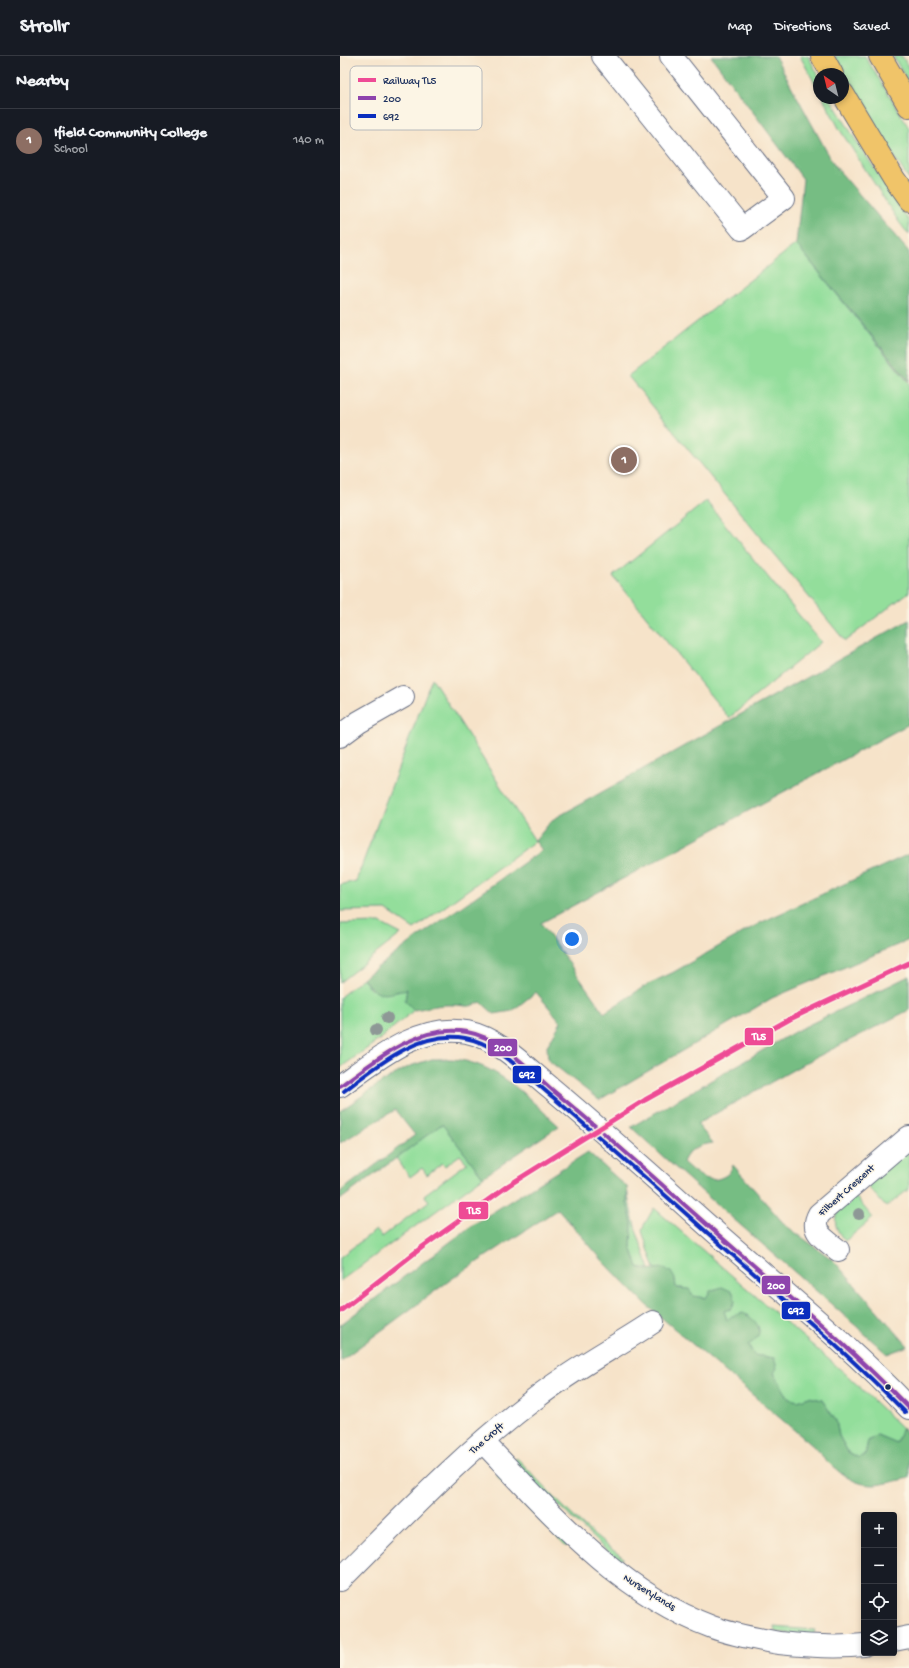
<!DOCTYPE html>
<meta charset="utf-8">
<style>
body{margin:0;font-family:"Gochi Hand",sans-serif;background:#20242c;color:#f1f3f6}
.controls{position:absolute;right:12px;bottom:12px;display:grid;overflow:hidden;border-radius:4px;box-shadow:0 2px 6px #0003}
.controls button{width:36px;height:36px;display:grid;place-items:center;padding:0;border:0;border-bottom:1px solid #363941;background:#171b24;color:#f1f3f6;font:20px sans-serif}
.compass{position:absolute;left:473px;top:12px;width:36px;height:36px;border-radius:50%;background:#171b24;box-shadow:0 2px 6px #0003;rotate:325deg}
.you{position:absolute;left:232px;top:883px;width:14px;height:14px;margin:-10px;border:3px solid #fff;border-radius:50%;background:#1a73e8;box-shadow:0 0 0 6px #1a73e833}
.badge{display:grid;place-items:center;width:26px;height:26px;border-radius:50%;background:#c8321e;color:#fff;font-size:13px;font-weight:700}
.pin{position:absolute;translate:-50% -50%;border:2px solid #fff;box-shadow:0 1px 4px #0006}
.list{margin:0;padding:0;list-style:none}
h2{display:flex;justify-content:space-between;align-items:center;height:52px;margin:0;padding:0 16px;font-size:17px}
h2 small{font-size:13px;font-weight:400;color:#9ea1a6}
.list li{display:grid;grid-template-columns:26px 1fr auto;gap:12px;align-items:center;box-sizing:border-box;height:64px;padding:0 16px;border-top:1px solid #363941}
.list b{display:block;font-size:15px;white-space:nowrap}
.list p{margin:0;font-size:13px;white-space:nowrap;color:#9ea1a6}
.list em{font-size:13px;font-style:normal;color:#9ea1a6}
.icon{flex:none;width:22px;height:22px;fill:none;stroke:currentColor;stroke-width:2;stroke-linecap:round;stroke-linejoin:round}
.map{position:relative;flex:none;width:569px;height:1612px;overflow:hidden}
header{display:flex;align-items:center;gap:24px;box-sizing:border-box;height:56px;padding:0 20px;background:#171b24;border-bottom:1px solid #363941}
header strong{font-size:19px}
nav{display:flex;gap:22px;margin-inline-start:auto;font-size:14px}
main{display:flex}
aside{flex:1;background:#171b24}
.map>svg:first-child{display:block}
</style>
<header>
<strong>Strollr</strong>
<nav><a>Map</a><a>Directions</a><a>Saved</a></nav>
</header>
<main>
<aside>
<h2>Nearby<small></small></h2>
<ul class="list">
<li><span class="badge" style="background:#8d6e63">1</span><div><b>Ifield Community College</b><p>School</p></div><em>140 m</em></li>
</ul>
</aside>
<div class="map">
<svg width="569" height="1612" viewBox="0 0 569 1612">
<rect width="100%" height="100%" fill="#fcf5e5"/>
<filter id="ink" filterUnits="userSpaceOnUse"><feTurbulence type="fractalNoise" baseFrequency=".025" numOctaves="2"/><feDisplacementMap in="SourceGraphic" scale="8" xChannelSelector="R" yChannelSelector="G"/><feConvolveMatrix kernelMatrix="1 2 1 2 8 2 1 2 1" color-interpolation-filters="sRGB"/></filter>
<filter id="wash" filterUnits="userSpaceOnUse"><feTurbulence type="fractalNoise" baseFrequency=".012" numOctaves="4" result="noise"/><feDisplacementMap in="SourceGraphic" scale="16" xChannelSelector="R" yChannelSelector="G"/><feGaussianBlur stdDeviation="0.9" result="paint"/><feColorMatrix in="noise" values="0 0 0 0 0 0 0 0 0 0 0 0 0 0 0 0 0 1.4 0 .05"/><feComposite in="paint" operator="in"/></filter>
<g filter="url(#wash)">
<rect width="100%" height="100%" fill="#f6e3c9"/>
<g fill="#93de9b" stroke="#57867c">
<path d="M460 0H468L479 20V35Z"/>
<path d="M495 0H525L569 72V124L521 48Z"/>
<path d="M553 0H562L569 12V28Z"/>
<path d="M483 42H490L517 86 569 165V179L559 166 500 74Z"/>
<path d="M456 188 569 327V536L505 585 288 320Z"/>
<path d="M366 445 481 586 389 662 273 520Z"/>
<path d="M92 622 195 785 74 873 46 854 0 855V829L16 825Z"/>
<path d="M40 867 61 878 0 926V868Z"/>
<path d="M23 922 30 933 57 936 67 933 65 945 74 954 40 983 0 1012V941Z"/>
<path d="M102 1068 143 1121 0 1225V1201L36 1174 42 1181 89 1145 84 1139 127 1107 120 1099 105 1110 102 1107 87 1119 82 1112 70 1121 56 1102Z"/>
<path d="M569 1092V1133L546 1151 530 1133 528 1129Z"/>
<path d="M287 1131C290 1160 300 1186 310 1213L298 1211 291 1191 292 1167 287 1147Z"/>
<path d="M514 1139 533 1162 505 1185C487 1164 497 1154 514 1139Z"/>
<path d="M314 1152 508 1320 562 1372 556 1387 537 1379 528 1385 525 1399 519 1402 508 1396 499 1380 496 1365 482 1344 469 1341 458 1345 449 1343 434 1317V1302L414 1299 408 1288C415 1285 418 1281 419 1274L387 1264 384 1255 366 1242 353 1240 343 1232H336L335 1223 323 1212 315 1213 302 1175 304 1169Z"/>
<path d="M176 1401C210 1436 243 1475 284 1502L279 1505 273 1501 176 1409 175 1402Z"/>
<path d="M158 1417 229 1485 226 1491 187 1452 157 1420Z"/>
<path d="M434 1571 475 1574 473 1580 435 1576Z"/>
</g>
<g fill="#76bd83" stroke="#487670">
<path d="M371 0H435L494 109 569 196V325L456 188 463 123Z"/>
<path d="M569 564V668L201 867 264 957 308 928 332 917 420 867 569 798V884L432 942 259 1044 208 1004 207 990 221 966 196 936 172 955 154 958 141 946C127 953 127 949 113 949 100 948 87 952 74 954L65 945 67 933C45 939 37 943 23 922L78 881 202 794 195 785 212 764Z"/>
<path d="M569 920V954L467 1006 357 1068 373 1087C360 1089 349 1092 343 1106 354 1116 367 1129 383 1121 389 1118 390 1116 393 1109L445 1169 493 1204 568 1290 547 1298C463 1221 374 1149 291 1071L456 975Z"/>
<path d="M92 1003C104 1003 117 1002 129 1006 165 1015 192 1046 219 1070L143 1121 102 1068 0 1144V1136L75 1079 55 1054 0 1087V1055L45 1024 70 1010Z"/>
<path d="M248 1096 287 1131V1147L292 1167 291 1191 298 1211 307 1214 323 1212 331 1216 335 1223 336 1232 349 1233 353 1240 366 1242 370 1235 382 1231 393 1236 395 1246 391 1253 384 1255 387 1264 392 1260 403 1257C419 1265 427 1278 408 1289L414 1299 434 1302 437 1312 434 1317 449 1343 458 1345 469 1341 482 1344 496 1365 499 1380 508 1396 519 1402 525 1399 528 1385 537 1379 556 1387 562 1372 569 1380V1422C558 1424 546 1428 535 1429 509 1430 489 1408 473 1390L304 1247 264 1206 218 1153 113 1222 0 1305V1269L134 1168Z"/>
</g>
</g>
<g filter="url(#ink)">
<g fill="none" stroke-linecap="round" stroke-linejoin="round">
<defs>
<g id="minor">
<path d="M263 0 402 173 444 142 331 0"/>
<path d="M0 680 19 666 63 641"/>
<path d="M0 1030C36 1004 79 967 127 976 160 983 186 1012 211 1032 260 1073 308 1116 356 1159 427 1223 503 1282 569 1352"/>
<path d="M498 1194C485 1183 469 1176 479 1158L569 1081"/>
<path d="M143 1386C210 1456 278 1536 372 1571 393 1579 417 1583 439 1587 467 1590 496 1592 524 1589"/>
<path d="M0 1524C63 1461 124 1396 196 1342 233 1313 274 1292 313 1266"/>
<path d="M554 1584 569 1581"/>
</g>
<g id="major">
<path d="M482 0 492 18"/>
<path d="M540 0 569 50"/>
<path d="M503 38 554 123 569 144"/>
</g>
</defs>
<use href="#minor" stroke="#686e83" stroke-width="24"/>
<use href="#major" stroke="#686e83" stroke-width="24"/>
<use href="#minor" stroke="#fff" stroke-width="22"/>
<use href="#major" stroke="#f0c469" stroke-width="22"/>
<defs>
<path id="bus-1" d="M0 1030C36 1004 79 967 127 976 162 982 190 1015 216 1037 264 1076 310 1118 356 1159 428 1223 502 1283 569 1352"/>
<path id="bus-2" d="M4 1035C38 1009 79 974 125 982 158 987 189 1022 214 1042 260 1082 306 1122 352 1163 423 1227 498 1287 565 1356"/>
</defs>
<use href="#bus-1" stroke="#fcf5e5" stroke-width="7"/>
<use href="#bus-2" stroke="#fcf5e5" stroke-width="7"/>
<use href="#bus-1" stroke="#8e44ad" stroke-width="4"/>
<use href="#bus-2" stroke="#0a2ebe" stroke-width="4"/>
<defs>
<path id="rail-1" d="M0 1255 81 1192 169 1129 305 1044 450 963 569 907"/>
</defs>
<use href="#rail-1" stroke="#fcf5e5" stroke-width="8"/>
<use href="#rail-1" stroke="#ee4b95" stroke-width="5"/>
</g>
<g fill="#8e9896">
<circle cx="47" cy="962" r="6"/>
<circle cx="36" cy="974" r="6"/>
<circle cx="519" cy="1158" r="6"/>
</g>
</g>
<circle fill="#1b2f5e" stroke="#fcf5e5" stroke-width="1.5" cx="548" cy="1331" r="3.5"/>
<g text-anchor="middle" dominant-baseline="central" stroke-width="3" stroke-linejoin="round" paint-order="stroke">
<g font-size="11" fill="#1b2f5e" stroke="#fcf5e5">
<text transform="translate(507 1135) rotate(-42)">Filbert Crescent</text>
<text transform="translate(147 1383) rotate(-41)">The Croft</text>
<text transform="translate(309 1537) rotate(32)">Nurserylands</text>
</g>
</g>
<rect x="10" y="10" width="132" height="64" rx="6" fill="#fcf5e5" stroke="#b8babc" stroke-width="1"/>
<rect x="18" y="22" width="18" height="4" fill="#ee4b95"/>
<rect x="18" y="40" width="18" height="4" fill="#8e44ad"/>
<rect x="18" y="58" width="18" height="4" fill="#0a2ebe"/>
<g font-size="11" fill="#1b2f5e">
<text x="43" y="28">Railway TL5</text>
<text x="43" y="46">200</text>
<text x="43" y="64">692</text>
</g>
<g stroke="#fcf5e5" stroke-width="1.5">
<rect x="404" y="971" width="30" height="19" rx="4" fill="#ee4b95"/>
<rect x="147" y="982" width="31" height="19" rx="4" fill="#8e44ad"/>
<rect x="172" y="1009" width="30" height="19" rx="4" fill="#0a2ebe"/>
<rect x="118" y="1145" width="31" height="19" rx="4" fill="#ee4b95"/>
<rect x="421" y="1219" width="30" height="20" rx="4" fill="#8e44ad"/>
<rect x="441" y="1245" width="30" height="19" rx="4" fill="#0a2ebe"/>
</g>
<g font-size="11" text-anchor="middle" font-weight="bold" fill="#fff">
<text x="419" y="984">TL5</text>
<text x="163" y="995">200</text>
<text x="187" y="1022">692</text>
<text x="134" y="1158">TL5</text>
<text x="436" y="1233">200</text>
<text x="456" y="1258">692</text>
</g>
</svg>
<div class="controls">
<button>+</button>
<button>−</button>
<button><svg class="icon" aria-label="locate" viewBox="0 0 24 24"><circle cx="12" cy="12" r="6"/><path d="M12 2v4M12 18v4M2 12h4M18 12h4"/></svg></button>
<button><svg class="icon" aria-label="layers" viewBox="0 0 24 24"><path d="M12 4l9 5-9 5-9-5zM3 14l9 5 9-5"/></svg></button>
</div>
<svg class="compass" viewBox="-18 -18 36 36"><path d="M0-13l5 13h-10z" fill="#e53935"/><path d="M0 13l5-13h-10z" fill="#9ea1a6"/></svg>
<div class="you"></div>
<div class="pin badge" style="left:284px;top:404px;background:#8d6e63">1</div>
</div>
</main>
